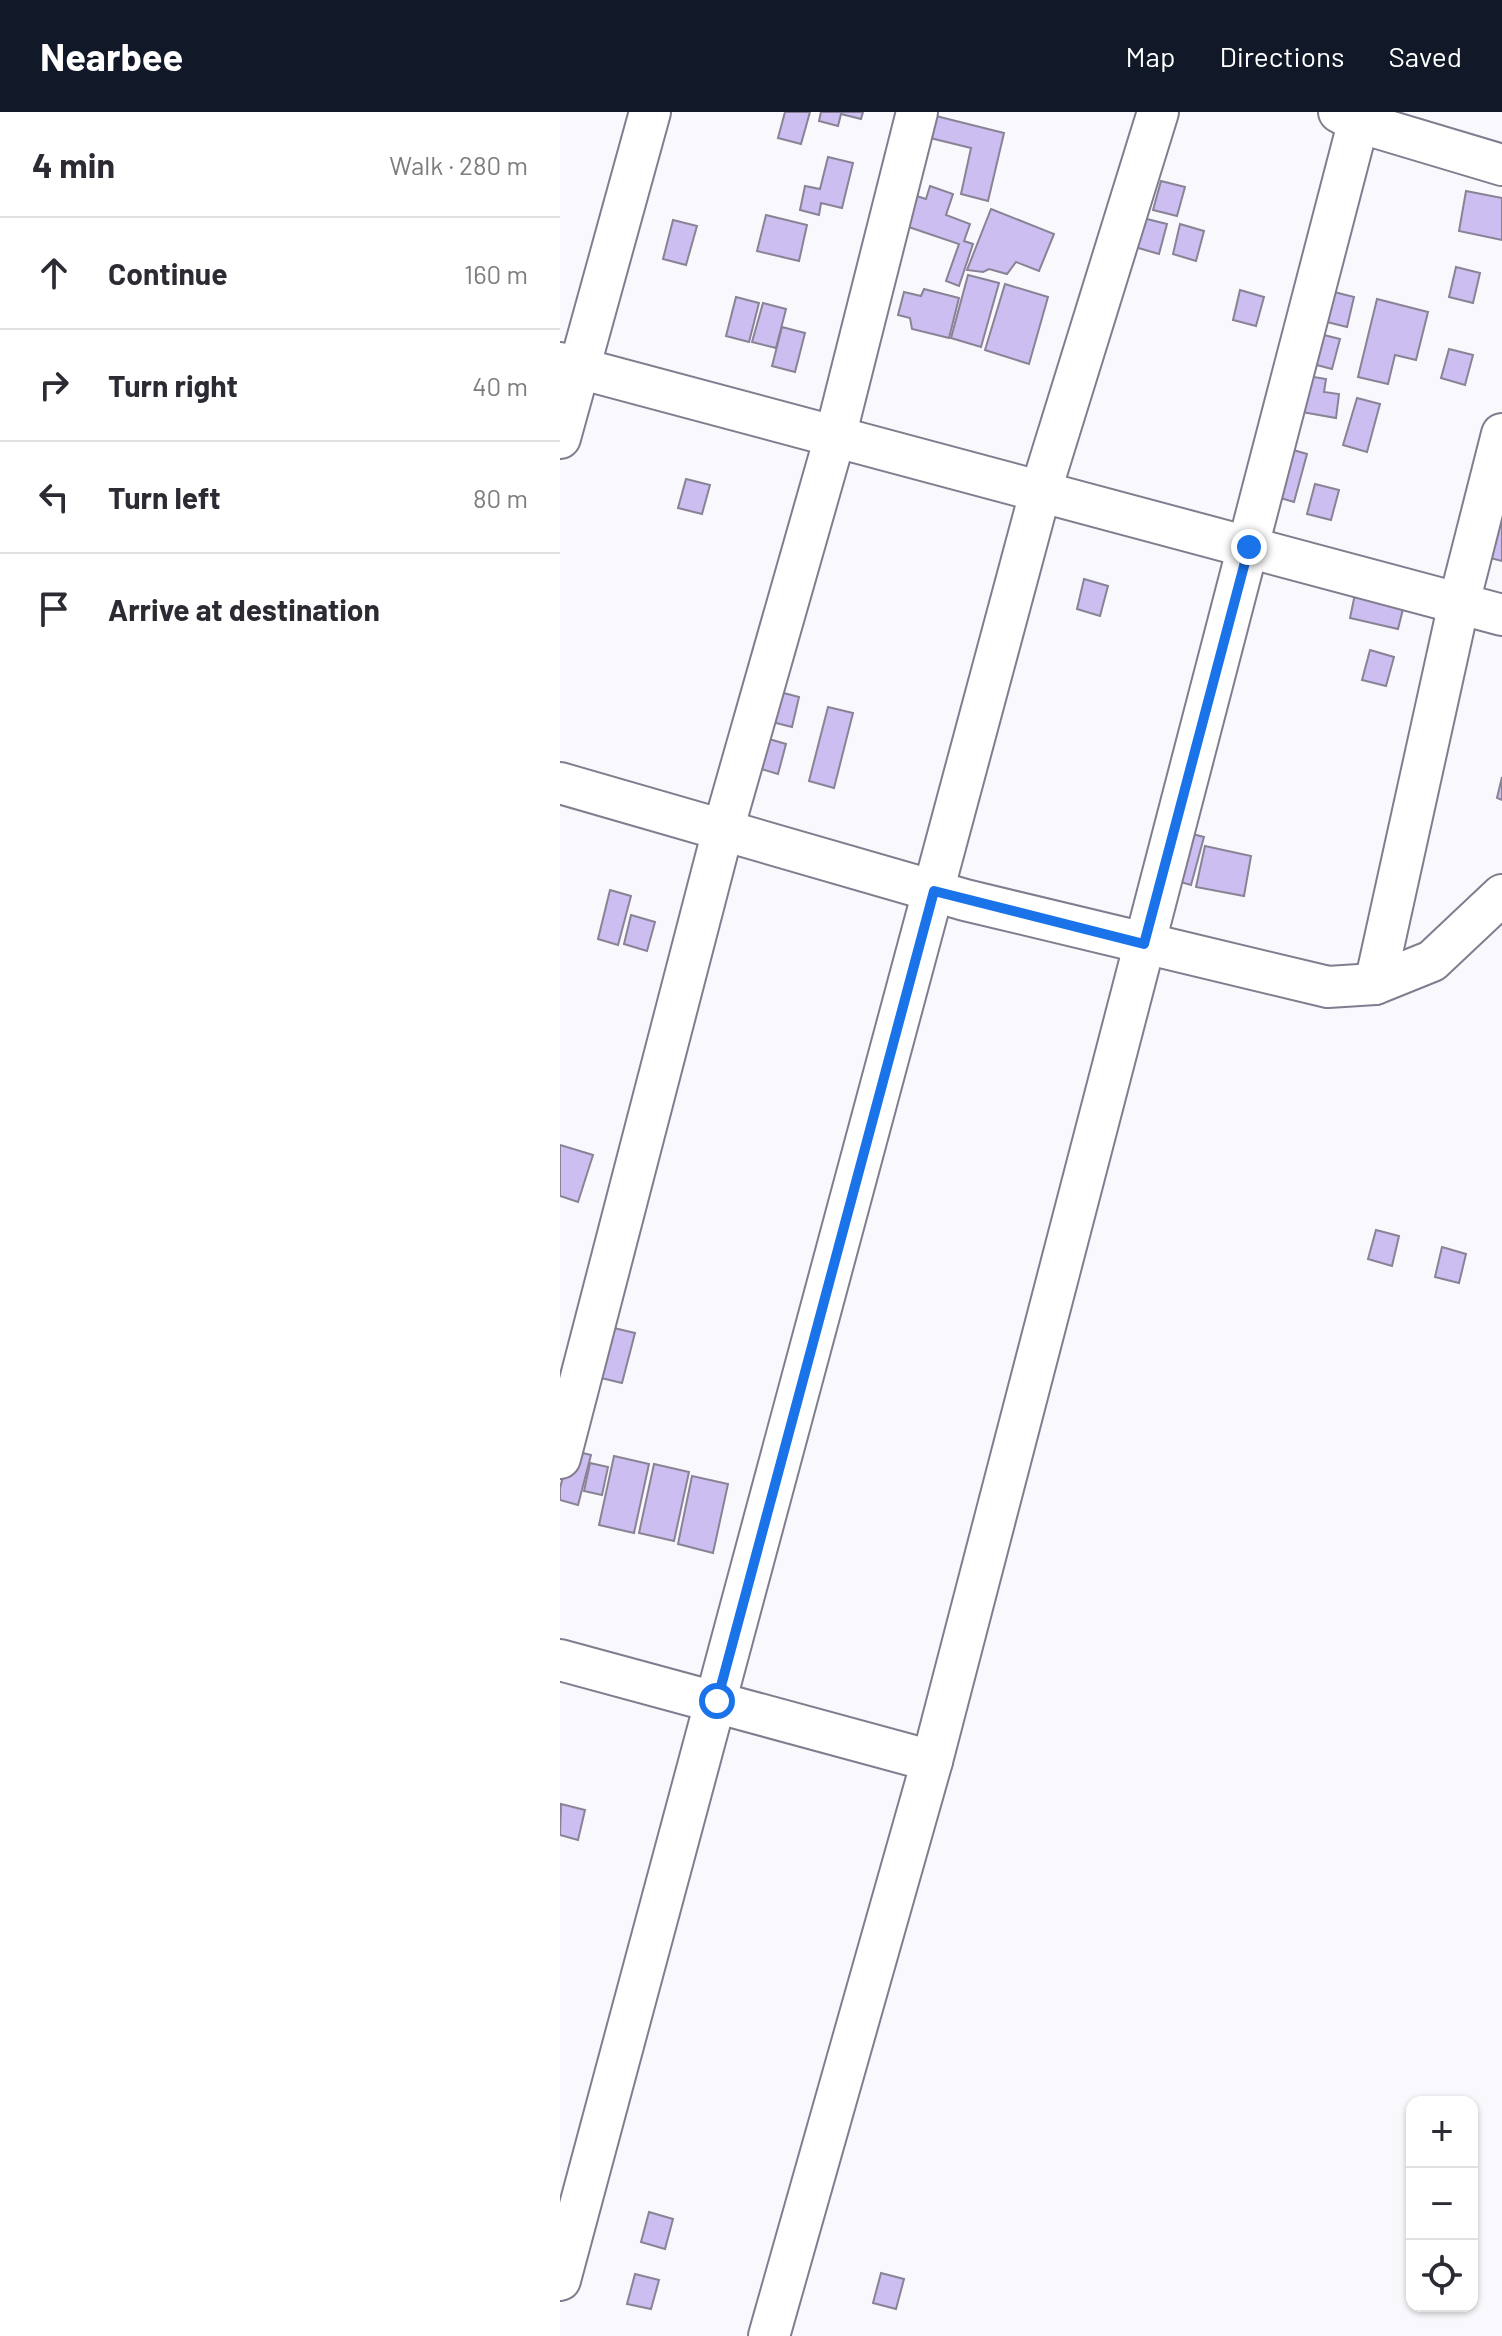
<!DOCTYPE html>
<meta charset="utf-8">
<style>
body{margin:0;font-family:Barlow,sans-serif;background:#f2f2f3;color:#2b2b33}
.controls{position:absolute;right:24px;bottom:24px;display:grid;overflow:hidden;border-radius:16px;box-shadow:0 2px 6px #0004}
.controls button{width:72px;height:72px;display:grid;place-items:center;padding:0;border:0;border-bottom:2px solid #e1e1e2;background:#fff;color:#2b2b33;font:40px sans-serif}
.stop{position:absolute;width:24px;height:24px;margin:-18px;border:6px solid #1a73e8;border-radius:50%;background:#fff}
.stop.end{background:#1a73e8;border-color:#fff;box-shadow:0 2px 8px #0008}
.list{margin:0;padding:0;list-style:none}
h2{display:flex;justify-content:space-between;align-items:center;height:104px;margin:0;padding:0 32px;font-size:34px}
h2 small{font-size:26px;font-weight:400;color:#7c7c81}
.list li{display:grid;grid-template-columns:52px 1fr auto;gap:24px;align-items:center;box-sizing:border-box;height:112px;padding:0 32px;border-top:2px solid #e1e1e2}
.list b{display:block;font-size:30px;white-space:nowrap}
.list em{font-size:26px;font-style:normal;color:#7c7c81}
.icon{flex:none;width:44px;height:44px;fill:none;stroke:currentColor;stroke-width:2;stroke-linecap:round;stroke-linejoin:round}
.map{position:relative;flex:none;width:942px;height:2224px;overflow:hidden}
header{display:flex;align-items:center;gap:48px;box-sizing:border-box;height:112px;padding:0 40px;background:#111827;color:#fff}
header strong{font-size:38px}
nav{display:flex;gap:44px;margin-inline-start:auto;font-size:28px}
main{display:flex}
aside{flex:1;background:#fff}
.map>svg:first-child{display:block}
</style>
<header>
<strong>Nearbee</strong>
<nav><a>Map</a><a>Directions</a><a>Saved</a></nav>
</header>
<main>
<aside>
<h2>4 min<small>Walk · 280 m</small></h2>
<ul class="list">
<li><svg class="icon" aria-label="ahead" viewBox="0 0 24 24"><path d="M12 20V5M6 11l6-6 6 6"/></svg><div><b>Continue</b></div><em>160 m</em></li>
<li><svg class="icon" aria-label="right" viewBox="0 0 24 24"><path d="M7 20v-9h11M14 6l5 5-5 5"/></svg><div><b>Turn right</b></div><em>40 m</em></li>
<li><svg class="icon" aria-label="left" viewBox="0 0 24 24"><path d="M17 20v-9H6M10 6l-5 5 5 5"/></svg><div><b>Turn left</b></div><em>80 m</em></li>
<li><svg class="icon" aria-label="arrive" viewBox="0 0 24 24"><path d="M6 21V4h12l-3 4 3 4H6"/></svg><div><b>Arrive at destination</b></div></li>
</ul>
</aside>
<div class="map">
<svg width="942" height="2224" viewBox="0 0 942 2224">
<rect width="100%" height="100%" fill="#f9f8fc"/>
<g fill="#ccbef0" stroke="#888395" stroke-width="2">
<path d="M225 0H250L241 32 218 26Z"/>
<path d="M261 0H303L301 7 281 2 278 14 259 9Z"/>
<path d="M372 3 444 21 428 89 401 82 411 36 366 25Z"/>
<path d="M268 45 293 51 282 96 261 91 259 103 240 98 245 74 260 77Z"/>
<path d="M601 69 625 75 617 104 593 98Z"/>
<path d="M370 74 393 82 386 103 410 112 404 129 413 132 399 174 386 169 399 132 337 111 347 81 366 87Z"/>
<path d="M906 79 942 86V128L899 119Z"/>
<path d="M431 97 494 122 479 159 456 150 447 162 429 157 423 160 407 158Z"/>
<path d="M206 103 247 113 239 149 197 139Z"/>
<path d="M583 106 607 112 599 142 575 135Z"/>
<path d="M113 108 137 114 126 153 103 147Z"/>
<path d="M620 112 644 119 636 149 613 142Z"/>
<path d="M896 155 920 161 913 191 889 185Z"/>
<path d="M408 163 439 171 421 235 391 226Z"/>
<path d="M445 172 488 185 469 252 425 238Z"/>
<path d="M364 177 399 186 389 226 352 217 350 206 338 203 344 180 361 184Z"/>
<path d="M680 178 704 185 696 214 673 208Z"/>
<path d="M770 179 794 185 787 215 763 209Z"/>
<path d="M176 185 199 191 189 230 166 224Z"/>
<path d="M817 187 868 200 856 248 835 243 828 272 798 265Z"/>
<path d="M203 191 226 197 216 236 192 230Z"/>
<path d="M222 215 245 221 235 260 212 254Z"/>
<path d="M756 221 780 227 772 257 749 251Z"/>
<path d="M889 237 913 243 905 273 881 266Z"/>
<path d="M742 263 766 267 764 280 779 282 776 306 736 299Z"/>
<path d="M797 286 820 292 807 340 783 333Z"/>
<path d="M723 335 747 342 734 390 710 383Z"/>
<path d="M126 367 150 373 142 402 118 396Z"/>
<path d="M755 372 779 378 771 408 747 402Z"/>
<path d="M942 397V449L923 444Z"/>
<path d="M524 467 548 474 540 504 517 497Z"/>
<path d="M795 482 844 493 838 517 790 506Z"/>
<path d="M810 538 834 545 826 574 802 568Z"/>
<path d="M216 579 239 585 232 615 208 609Z"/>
<path d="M268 595 293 601 274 676 249 669Z"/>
<path d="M202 625 226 632 218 662 194 655Z"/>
<path d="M942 665V688L937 686Z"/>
<path d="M621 719 644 725 631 773 607 766Z"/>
<path d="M645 734 691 744 684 784 636 775Z"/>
<path d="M50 778 71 784 58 833 38 827Z"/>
<path d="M71 803 95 810 87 839 64 832Z"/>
<path d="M0 1033 33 1043 18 1090 0 1084Z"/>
<path d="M816 1118 839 1124 832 1154 808 1147Z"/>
<path d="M882 1135 906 1142 899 1171 875 1165Z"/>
<path d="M54 1216 75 1221 62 1271 41 1266Z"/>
<path d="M10 1338 31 1343 18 1393 0 1388V1376Z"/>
<path d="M54 1344 89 1352 74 1421 39 1413Z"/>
<path d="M30 1351 48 1355 42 1383 24 1379Z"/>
<path d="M94 1352 129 1360 114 1429 79 1421Z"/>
<path d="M132 1364 168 1372 153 1441 118 1432Z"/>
<path d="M1 1692 25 1698 18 1728 0 1723Z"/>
<path d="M89 2100 113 2107 105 2137 81 2130Z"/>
<path d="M321 2161 344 2167 336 2197 313 2191Z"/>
<path d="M75 2162 99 2168 91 2197 67 2192Z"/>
</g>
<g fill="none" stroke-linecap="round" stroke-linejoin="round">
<defs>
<g id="street">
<path d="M779 0 798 10 942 53"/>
<path d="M0 251 942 503"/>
<path d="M0 326 90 0"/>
<path d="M0 671 405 788 768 875 815 872 872 849 942 783"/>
<path d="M815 872 899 491 942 322"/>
<path d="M0 1346 163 718 275 325 357 0"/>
<path d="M0 1548 372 1649"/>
<path d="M0 2168 480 381 598 0"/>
<path d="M209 2224 372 1649 801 0"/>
</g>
</defs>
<use href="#street" stroke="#817d8f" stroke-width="44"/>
<use href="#street" stroke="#fff" stroke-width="40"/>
</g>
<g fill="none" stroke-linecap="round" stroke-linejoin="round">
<path stroke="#1a73e8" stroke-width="10" d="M157 1589 374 779 584 832 689 435"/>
</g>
</svg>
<div class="controls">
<button>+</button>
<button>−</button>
<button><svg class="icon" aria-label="locate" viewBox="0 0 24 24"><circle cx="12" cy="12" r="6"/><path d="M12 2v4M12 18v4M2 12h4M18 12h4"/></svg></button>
</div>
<div class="stop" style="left:157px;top:1589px"></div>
<div class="stop end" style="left:689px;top:435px"></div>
</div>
</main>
